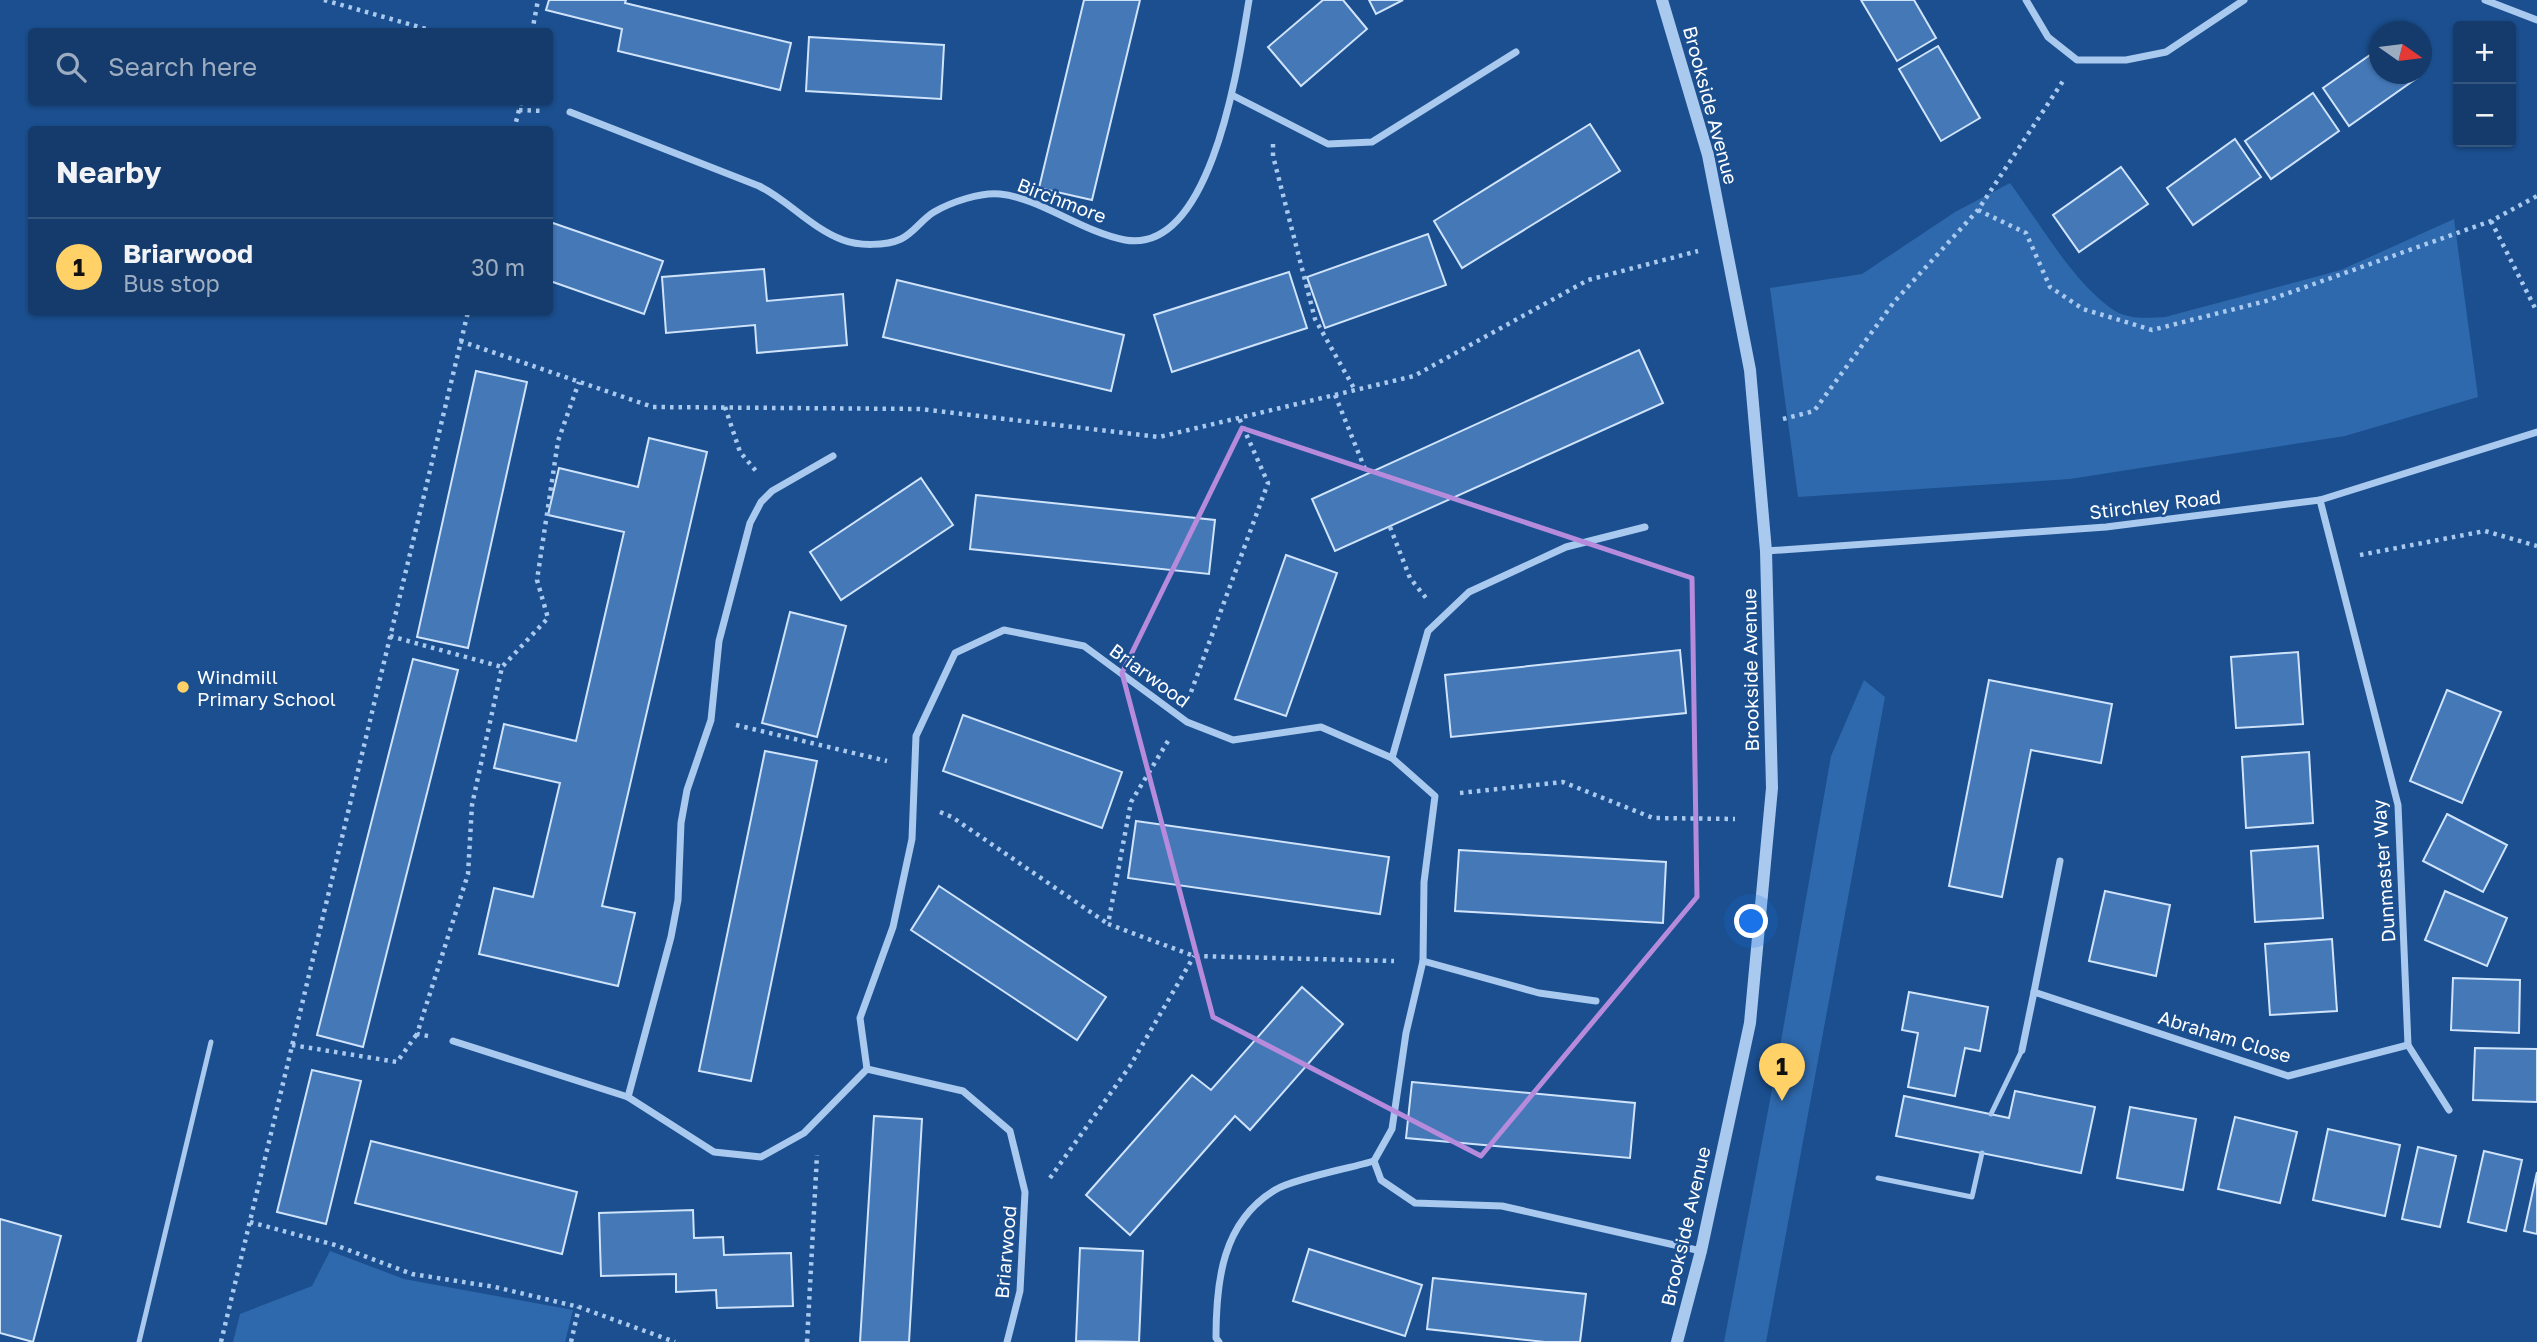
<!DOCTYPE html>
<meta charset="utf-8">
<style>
body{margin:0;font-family:"Golos Text",sans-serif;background:#214673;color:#f1f3f6}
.controls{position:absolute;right:21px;top:21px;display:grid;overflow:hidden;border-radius:7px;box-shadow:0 2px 5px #0004}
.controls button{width:63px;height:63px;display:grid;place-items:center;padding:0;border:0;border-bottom:2px solid #33557e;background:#143b6b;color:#f1f3f6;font:35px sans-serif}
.compass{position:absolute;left:2369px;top:21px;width:63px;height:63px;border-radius:50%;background:#143b6b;box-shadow:0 2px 5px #0004;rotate:104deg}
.you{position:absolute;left:1752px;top:922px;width:24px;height:24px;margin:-18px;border:5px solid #fff;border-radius:50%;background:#1a73e8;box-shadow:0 0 0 10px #1a73e833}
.badge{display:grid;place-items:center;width:46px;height:46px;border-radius:50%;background:#ffd166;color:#111;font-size:23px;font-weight:700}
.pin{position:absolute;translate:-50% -58px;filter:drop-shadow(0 2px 4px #0008)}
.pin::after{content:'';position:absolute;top:37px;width:24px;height:21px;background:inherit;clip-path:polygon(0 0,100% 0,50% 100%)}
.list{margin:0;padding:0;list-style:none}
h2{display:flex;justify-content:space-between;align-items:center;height:91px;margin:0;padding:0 28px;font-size:30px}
h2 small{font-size:23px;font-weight:400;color:#9dadc1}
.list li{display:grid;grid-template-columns:46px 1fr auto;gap:21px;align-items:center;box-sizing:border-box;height:98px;padding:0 28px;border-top:2px solid #33557e}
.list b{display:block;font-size:26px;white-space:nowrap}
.list p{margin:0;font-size:23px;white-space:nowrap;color:#9dadc1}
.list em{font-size:23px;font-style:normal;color:#9dadc1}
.icon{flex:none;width:38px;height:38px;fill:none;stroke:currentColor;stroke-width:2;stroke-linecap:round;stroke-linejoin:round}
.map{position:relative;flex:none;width:2537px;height:1342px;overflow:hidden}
.search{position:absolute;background:#143b6b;box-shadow:0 2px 5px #0004;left:28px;top:28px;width:525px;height:77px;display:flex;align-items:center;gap:18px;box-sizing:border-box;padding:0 24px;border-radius:7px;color:#9dadc1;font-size:26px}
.panel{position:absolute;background:#143b6b;box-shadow:0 2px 5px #0004;left:28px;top:126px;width:525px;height:189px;border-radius:7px}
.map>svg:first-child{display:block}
</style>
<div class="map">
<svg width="2537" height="1342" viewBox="0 0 2537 1342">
<rect width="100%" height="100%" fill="#1b4f8f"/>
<g fill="#2e69ad">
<path d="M2010 183C2039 222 2073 282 2112 309 2128 320 2147 318 2165 317L2341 270 2454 219 2478 397 2345 436 2070 479 1798 497 1770 288 1862 274 1955 212Z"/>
<path d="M1864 680 1885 697 1766 1342H1724L1778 1058 1831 756Z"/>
<path d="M330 1251 404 1279 573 1310 565 1342H233L240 1314 312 1286Z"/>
</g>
<g fill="#4478b7" stroke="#cfe3fa" stroke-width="2">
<path d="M549 0H626L625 3 791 43 780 90 618 51 622 29 546 10Z"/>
<path d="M1084 0H1140L1092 200 1039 188Z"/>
<path d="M1323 0H1343L1367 29 1301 86 1268 47Z"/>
<path d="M1369 0H1403L1376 14Z"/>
<path d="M1861 0H1914L1936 38 1897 61Z"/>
<path d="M809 37 944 45 941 99 806 91Z"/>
<path d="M1938 46 1980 118 1941 141 1899 69Z"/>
<path d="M2380 48V74H2414L2417 78 2349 126 2323 88Z"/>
<path d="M2313 93 2339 131 2271 179 2245 141Z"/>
<path d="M1590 124 1620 171 1462 268 1434 221Z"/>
<path d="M2235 139 2261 177 2193 225 2167 188Z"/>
<path d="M2121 167 2148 204 2079 252 2053 215Z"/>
<path d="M550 222 663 261 644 314 550 281Z"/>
<path d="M1428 234 1446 285 1325 328 1307 277Z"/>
<path d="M764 269 767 301 843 294 847 345 757 353 755 325 666 333 662 277Z"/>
<path d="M1289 272 1307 328 1172 372 1154 315Z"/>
<path d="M897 280 1124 335 1111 391 883 337Z"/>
<path d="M1639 350 1663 403 1335 551 1312 499Z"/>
<path d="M476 371 527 382 468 648 417 637Z"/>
<path d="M649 438 707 452 602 906 635 913 618 986 479 954 494 888 533 897 560 783 494 768 504 724 576 741 624 532 548 515 559 468 638 487Z"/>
<path d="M921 478 953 525 841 600 810 552Z"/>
<path d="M976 495 1215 520 1209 574 970 549Z"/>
<path d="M1286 555 1337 573 1286 716 1235 699Z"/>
<path d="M790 612 846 626 817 737 762 723Z"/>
<path d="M1680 650 1686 713 1451 737 1445 675Z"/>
<path d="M2298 652 2303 724 2236 728 2231 657Z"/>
<path d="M413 659 458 670 363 1047 317 1035Z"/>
<path d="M1989 680 2112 704 2101 763 2031 750 2002 897 1949 886Z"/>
<path d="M2447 690 2501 712 2462 803 2410 781Z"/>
<path d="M963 715 1122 772 1102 828 943 771Z"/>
<path d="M765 751 817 761 751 1081 699 1071Z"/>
<path d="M2309 752 2313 823 2246 828 2242 757Z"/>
<path d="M2447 814 2507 845 2483 892 2423 861Z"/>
<path d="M1136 821 1389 857 1380 914 1128 878Z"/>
<path d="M2318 846 2323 918 2255 922 2251 851Z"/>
<path d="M1459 850 1666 862 1663 923 1455 911Z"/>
<path d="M939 886 1106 997 1077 1040 911 930Z"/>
<path d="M2105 891 2170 905 2156 976 2089 961Z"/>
<path d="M2445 891 2507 918 2487 966 2425 940Z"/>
<path d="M2332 939 2337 1011 2270 1015 2265 944Z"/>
<path d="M2453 978 2520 980 2519 1033 2451 1030Z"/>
<path d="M1302 987 1343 1024 1250 1130 1235 1116 1130 1235 1086 1195 1192 1075 1211 1090Z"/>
<path d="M1909 992 1988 1007 1980 1051 1965 1048 1955 1096 1908 1087 1918 1033 1902 1030Z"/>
<path d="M2475 1048 2537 1049V1102L2473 1100Z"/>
<path d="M312 1070 361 1081 326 1224 277 1212Z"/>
<path d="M1412 1082 1635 1103 1630 1158 1406 1138Z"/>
<path d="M2015 1091 2095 1107 2081 1173 1896 1136 1904 1096 2009 1118Z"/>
<path d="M2130 1107 2196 1119 2183 1190 2117 1178Z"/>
<path d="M874 1116 922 1119 909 1342H860Z"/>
<path d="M2235 1117 2297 1132 2280 1203 2218 1189Z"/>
<path d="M2328 1129 2400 1145 2385 1216 2313 1200Z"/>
<path d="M371 1141 577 1192 562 1254 355 1203Z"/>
<path d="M2418 1147 2456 1156 2440 1227 2402 1219Z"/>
<path d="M2484 1151 2522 1160 2506 1231 2468 1222Z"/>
<path d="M2537 1172V1234L2524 1231Z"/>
<path d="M693 1210 694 1238 723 1237 724 1255 791 1253 793 1306 717 1308 716 1290 676 1292V1274L601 1276 599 1213Z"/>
<path d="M0 1219 61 1236 33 1342 0 1333Z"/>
<path d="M1080 1248 1143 1251 1139 1342 1076 1341Z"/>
<path d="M1309 1249 1422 1285 1405 1336 1293 1301Z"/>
<path d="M1433 1278 1586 1294 1580 1342H1545L1427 1329Z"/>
</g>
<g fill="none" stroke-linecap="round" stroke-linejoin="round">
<g stroke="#a9c9ee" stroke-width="4.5" stroke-dasharray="3.5 5" stroke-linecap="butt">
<path d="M324 0 437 32"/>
<path d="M532 32 538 0"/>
<path d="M519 110 544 111"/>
<path d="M514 130 521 102"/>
<path d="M1273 144V156L1315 319 1355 390"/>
<path d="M1978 210 2026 233 2050 287 2083 309 2152 330 2266 301 2491 221 2537 196"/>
<path d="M2491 221 2537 312"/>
<path d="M460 341 653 407 920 409 1159 437 1414 376 1588 280 1698 251"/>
<path d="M1335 395 1367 474"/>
<path d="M725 407 740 452 756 471"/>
<path d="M1783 419 1814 411 1894 302 1978 210 2063 81"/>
<path d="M1390 527 1410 578 1426 598"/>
<path d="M2360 555 2485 531 2537 546"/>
<path d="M390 636 502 667"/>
<path d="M1191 692 1268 483 1239 418"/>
<path d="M736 725 887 761"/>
<path d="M1168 741 1131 802 1108 924 1194 956 1394 961"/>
<path d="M1460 793 1563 782 1653 818 1735 819"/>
<path d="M940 812 952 817 1108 924"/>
<path d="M428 1036 417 1034 468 874 472 805 502 667 548 618 537 580 558 441 579 382"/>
<path d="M292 1045 397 1062 417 1034"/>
<path d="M1050 1178 1130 1066 1194 956"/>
<path d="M250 1222 335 1245 412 1274 495 1287 579 1307 675 1342"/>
<path d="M221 1342 468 312"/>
<path d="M571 1342 579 1307"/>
<path d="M807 1342 817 1155"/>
</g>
<g stroke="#a9c9ee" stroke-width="5">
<path d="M1991 1114 2022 1050"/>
<path d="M1878 1178 1972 1197 1982 1153"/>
<path d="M139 1342 211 1042"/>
</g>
<g stroke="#a9c9ee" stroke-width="7">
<path d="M2026 0 2048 37 2077 60H2126L2166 52 2244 0"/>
<path d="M2485 0 2537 20"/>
<path d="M1232 95 1328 144 1372 142 1516 52"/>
<path d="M570 112 759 186C789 201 811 228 843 240 858 246 886 246 901 239 914 233 922 219 934 212 951 202 981 192 1000 194 1040 198 1082 232 1125 240 1213 255 1239 59 1249 0"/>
<path d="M2320 500 2398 805 2408 1045 2449 1110"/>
<path d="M1766 551 2106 527 2320 500 2537 432"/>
<path d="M1392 758 1428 631 1469 592 1566 547 1645 527"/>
<path d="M2060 861 2034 992 2288 1076 2408 1045"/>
<path d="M1423 961 1539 993 1596 1001"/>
<path d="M453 1041 628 1097 714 1152 761 1157 804 1133 867 1069"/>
<path d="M2022 1050 2034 992"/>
<path d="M628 1097 671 937 678 900 681 823 687 790 711 720 719 641 750 523 761 502 772 491 833 456"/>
<path d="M1007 1342 1020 1291 1025 1192 1010 1131 963 1091 867 1069 860 1018 893 927 912 839 916 736 955 653 1004 630 1084 646 1187 722 1233 740 1321 727 1392 758 1435 796 1424 882 1423 961 1406 1033 1392 1129 1374 1161 1381 1180 1415 1203 1502 1206 1701 1251"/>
<path d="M1219 1342 1216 1338C1216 1282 1222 1222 1275 1190 1293 1179 1351 1168 1374 1161"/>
</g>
<path stroke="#a9c9ee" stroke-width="12" d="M1662 0 1708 155 1750 370 1766 551 1772 788 1750 1023 1701 1251 1677 1342"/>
</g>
<path fill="none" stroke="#b68bdc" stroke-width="5" stroke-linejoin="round" d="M1242 428 1692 578 1697 897 1481 1156 1213 1017 1122 673Z"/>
<circle fill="#ffd166" stroke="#1b4f8f" stroke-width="2.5" cx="183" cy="687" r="7"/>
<g text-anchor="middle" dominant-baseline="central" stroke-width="5" stroke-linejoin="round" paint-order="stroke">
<g font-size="19" fill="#fff" stroke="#1b4f8f">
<text transform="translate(1711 105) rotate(75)">Brookside Avenue</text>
<text transform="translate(1062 200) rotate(21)">Birchmore</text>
<text transform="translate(2155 504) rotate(-7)">Stirchley Road</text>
<text transform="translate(1750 670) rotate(-91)">Brookside Avenue</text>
<text transform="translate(1150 675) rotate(36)">Briarwood</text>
<text transform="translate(2383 871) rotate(-94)">Dunmaster Way</text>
<text transform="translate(2225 1036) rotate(17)">Abraham Close</text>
<text transform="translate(1685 1226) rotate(-77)">Brookside Avenue</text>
<text transform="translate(1005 1252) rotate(-85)">Briarwood</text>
</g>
<g font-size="19" fill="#fff" stroke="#1b4f8f" text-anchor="start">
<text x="197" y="676">Windmill<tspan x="197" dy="22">Primary School</tspan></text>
</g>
</g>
</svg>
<div class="controls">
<button>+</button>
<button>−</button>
</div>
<svg class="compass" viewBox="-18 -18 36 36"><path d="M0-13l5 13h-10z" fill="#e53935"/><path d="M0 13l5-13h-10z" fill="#9dadc1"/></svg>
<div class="you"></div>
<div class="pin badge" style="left:1782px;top:1101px">1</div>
<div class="search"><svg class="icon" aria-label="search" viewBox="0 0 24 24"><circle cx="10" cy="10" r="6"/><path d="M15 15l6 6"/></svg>Search here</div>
<section class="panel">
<h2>Nearby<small></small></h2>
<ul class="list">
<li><span class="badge">1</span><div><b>Briarwood</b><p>Bus stop</p></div><em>30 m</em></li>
</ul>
</section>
</div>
